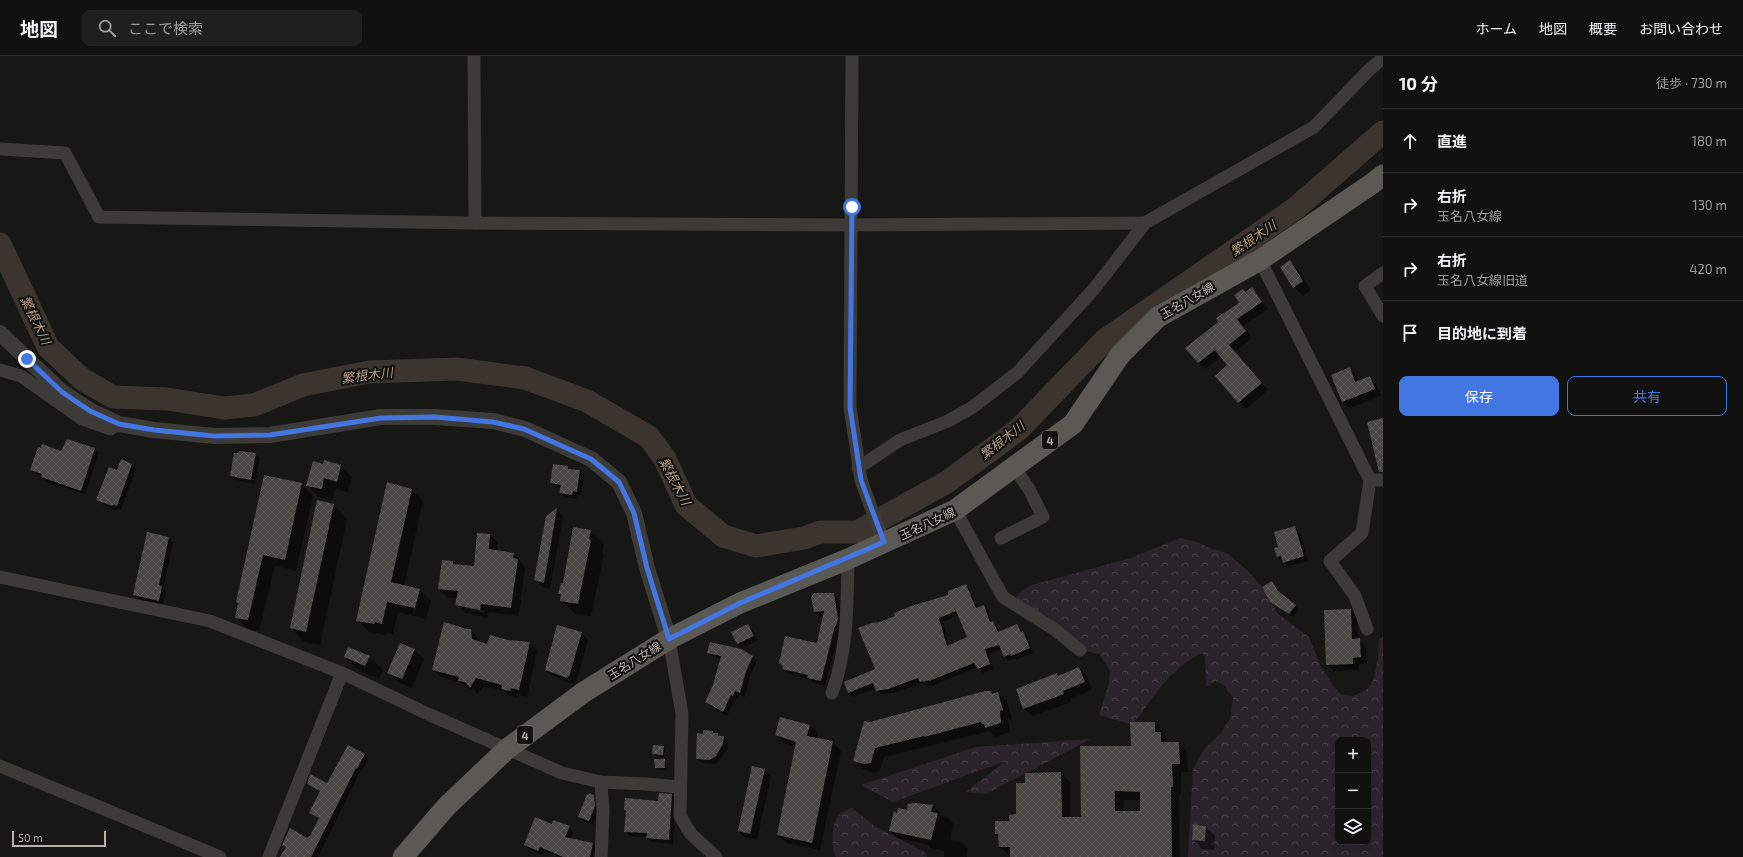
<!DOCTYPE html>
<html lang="ja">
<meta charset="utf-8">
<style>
body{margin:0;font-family:"Exo 2","Noto Sans JP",sans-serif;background:#1e1f1e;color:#f1f3f6}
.controls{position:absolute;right:12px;bottom:12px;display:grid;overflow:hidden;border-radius:8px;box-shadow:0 2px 6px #0003}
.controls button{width:36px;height:36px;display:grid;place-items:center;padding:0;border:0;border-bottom:1px solid #303130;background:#111110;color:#f1f3f6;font:20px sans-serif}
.scale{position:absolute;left:12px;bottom:10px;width:94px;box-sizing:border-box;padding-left:4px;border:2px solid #b6b2a9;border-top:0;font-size:11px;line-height:14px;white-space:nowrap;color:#b6b2a9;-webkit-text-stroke:3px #121211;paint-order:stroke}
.stop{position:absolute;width:12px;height:12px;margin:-9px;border:3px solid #4376e3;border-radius:50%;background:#fff}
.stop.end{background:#4376e3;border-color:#fff;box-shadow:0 1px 4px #0008}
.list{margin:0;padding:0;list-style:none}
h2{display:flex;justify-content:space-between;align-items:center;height:52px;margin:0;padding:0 16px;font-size:17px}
h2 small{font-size:13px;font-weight:400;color:#9c9d9f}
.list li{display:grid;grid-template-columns:26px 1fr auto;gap:12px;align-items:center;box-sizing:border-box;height:64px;padding:0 16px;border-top:1px solid #303130}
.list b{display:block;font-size:15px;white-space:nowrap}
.list p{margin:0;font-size:13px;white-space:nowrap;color:#9c9d9f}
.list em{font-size:13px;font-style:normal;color:#9c9d9f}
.actions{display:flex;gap:8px;padding:12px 16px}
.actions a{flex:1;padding:9px 0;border:1px solid #4376e3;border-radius:8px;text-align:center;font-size:14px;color:#4376e3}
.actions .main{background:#4376e3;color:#fff}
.icon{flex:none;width:22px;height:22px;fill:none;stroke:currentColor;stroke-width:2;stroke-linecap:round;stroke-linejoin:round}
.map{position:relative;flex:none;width:1383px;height:801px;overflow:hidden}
header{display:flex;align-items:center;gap:24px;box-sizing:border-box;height:56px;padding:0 20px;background:#111110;border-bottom:1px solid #303130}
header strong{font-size:19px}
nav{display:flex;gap:22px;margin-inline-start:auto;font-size:14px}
.search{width:280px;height:36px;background:#1e1f1e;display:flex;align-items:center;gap:10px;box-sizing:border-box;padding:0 14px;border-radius:8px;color:#9c9d9f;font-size:15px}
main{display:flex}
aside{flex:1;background:#111110}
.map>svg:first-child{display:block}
</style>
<header>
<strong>地図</strong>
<div class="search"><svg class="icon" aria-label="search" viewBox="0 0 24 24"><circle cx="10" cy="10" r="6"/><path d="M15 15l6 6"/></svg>ここで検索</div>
<nav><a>ホーム</a><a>地図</a><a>概要</a><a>お問い合わせ</a></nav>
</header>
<main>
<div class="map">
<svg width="1383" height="801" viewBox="0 0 1383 801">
<defs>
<pattern id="forest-crowns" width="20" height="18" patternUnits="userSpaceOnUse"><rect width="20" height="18" fill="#2c242b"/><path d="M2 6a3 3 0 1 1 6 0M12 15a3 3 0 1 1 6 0" fill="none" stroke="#484147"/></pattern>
<pattern id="building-cross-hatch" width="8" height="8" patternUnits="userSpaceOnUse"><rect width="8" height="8" fill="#474643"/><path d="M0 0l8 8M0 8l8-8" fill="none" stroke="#5f5e5b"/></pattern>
</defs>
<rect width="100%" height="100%" fill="#171716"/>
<g fill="url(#forest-crowns)" fill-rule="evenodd">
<path d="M1180 482 1197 486 1212 493 1227 497 1248 515 1261 530 1278 558 1309 581 1321 611 1334 631 1342 639 1353 640 1365 635 1373 625 1378 603 1379 583 1383 581V801H1188L1193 713 1205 692 1221 677 1230 663 1233 642 1223 628 1215 625 1206 631 1205 600 1202 597C1170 612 1153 642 1133 669L1099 659 1109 627 1110 615 1099 598 1080 594 1012 546 1020 536 1032 529 1131 502ZM1338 684H1368V786H1338Z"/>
<path d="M1091 683 986 738 966 736 1006 705 893 746 861 729 976 691Z"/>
<path d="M852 752 876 771 925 796 927 801H836C831 788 830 770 840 758 843 755 848 753 852 752Z"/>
</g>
<g fill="#0007" fill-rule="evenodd">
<path d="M1290 206 1299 215 1311 234 1303 240 1294 231Z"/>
<path d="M1252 232 1268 253 1243 270 1252 282 1235 296 1268 334 1246 353 1216 320 1228 310 1221 301 1205 313 1187 292 1241 247 1245 237Z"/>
<path d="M1349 312 1356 319 1359 326 1369 321 1376 328 1381 340 1350 352 1343 345Z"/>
<path d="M95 393 99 397 85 438 46 426 42 420 35 418 31 414 62 396Z"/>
<path d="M255 398 260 402 255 428 235 424 231 420Z"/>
<path d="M122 405 132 409 136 413 121 454 117 453V454L102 448 98 444 118 415Z"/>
<path d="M324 409 340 410 352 421 348 436 335 433 333 444 319 441 308 430Z"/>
<path d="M568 411 571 414 580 415 584 420 581 439H577L576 443 565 441 560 437 561 432 556 431 551 427Z"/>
<path d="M387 427 412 434 423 445 404 530 419 533 431 545 426 563 398 556 393 578 386 577 385 579 369 576 357 564ZM417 540H419L415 557H413Z"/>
<path d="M301 428 313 440 296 515 275 510 259 575 247 573 236 561 239 548 237 546Z"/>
<path d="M334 449 347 463 320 589 304 586 291 572Z"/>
<path d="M557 454 563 460 550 533 542 531 535 524Z"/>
<path d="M1295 472 1300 476 1308 505 1288 510 1278 501 1279 491Z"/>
<path d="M590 475 604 488 602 497 604 498 591 560 575 558 561 544 562 540 559 538Z"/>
<path d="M147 478 169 482 173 487 163 533 166 535 163 548 138 544 134 539Z"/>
<path d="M490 479 498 487 497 495 514 498 525 511 519 560 489 556 487 562 464 556 456 548 457 542 447 541 439 533 453 505 457 509 475 511ZM464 550 485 555 484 557 464 552Z"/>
<path d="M1272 526 1281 538 1299 553 1293 561 1271 545Z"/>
<path d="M966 529 970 534 978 553 984 550 988 555 992 566 997 570 1000 577 1017 569 1027 581 1033 597 1016 604 1015 602 1009 605 1004 600 1002 593 989 597 993 613 983 617 978 611 934 629 928 630 922 627 893 637 881 638 876 632 853 641 849 637 845 627 876 614 878 568 949 540ZM959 559 968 582 949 590 943 566Z"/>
<path d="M833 538 838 543 842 568 840 574 825 629 813 627 810 623 789 618 784 613 818 588 824 560 820 561 815 556 812 541Z"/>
<path d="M1351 554 1357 561 1358 583 1366 590 1367 608H1359V614L1334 615 1327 608Z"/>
<path d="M748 569 752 573 758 584 742 592 738 588Z"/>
<path d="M471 574 478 582 479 586 488 589 508 585 529 587 537 595 527 641 519 639 518 642 510 640 504 635 484 630 478 638 474 634 467 632 462 627 441 621 433 614Z"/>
<path d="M582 577 588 584 576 627 574 626V628L565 626 562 623 553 620 546 613Z"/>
<path d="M414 594 424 603 412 632 398 626 388 616Z"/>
<path d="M708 597 753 601 757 605 750 620 745 641 740 639 737 643H735L727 660 711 651 706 646 714 629 721 603 713 601Z"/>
<path d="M345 600 369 601 383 614 379 623 359 614Z"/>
<path d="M1079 612 1087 620 1092 634 1070 643 1071 646 1032 660 1024 652 1058 620Z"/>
<path d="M991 636 994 639 998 637 1007 646 1012 663 1008 664 1010 676 995 681 990 675 884 701 879 716 873 717 864 714 854 705 870 667Z"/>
<path d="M1155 667 1163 676 1164 680 1169 687H1179L1187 696 1188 716H1181V739H1179L1180 801H1011L1000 791V781L996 778 1017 759 1026 728 1061 717 1070 726V762H1082L1132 691ZM1124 744H1141V756H1124Z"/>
<path d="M810 669 818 678 817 683 832 686 841 695 820 794 786 787 778 779 796 691 785 687 776 679Z"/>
<path d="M713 676 720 681H723L728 686 727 693 720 704 715 708 702 707 697 703 704 679Z"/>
<path d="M663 691 665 693 664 701 655 700 653 698Z"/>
<path d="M364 698 368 703 361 716H360L318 801H282L287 792 284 789 308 783 311 781 319 763 310 756 320 736 308 728H327Z"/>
<path d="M655 704H664L666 706V714H657L656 712Z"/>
<path d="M764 714 771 721 757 784 746 782 739 775Z"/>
<path d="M659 738 672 739 676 744 673 788 652 786 647 781 630 780 625 775 627 757 625 754 659 746Z"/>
<path d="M593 740 598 744 599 755 593 769 583 765 579 761Z"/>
<path d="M933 750 940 757 939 759 946 760 953 767 950 784 961 786 968 793 967 801H944V795L930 792 927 788 897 782 890 774 898 759Z"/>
<path d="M552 769 569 771 573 776 570 783 593 788 597 793 595 801H559L544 795 543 799 529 793 525 789Z"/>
<path d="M1194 770 1206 771 1215 780 1214 794 1202 793 1193 784Z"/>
</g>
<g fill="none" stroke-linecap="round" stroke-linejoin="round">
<path stroke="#3c352f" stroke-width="23" d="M0 188 48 291 82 323 113 341 167 343 224 352 254 349 303 329 369 316 457 313 525 322 587 345 649 381 665 403 686 449 723 480 756 490 804 482 820 476H857L947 426 1018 374 1105 284 1296 152 1383 76"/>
</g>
<g fill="url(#building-cross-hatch)" fill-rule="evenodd">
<path d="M1290 204 1303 225 1293 232 1280 211Z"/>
<path d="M1252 231 1262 246 1237 263 1246 275 1229 289 1262 327 1238 347 1215 320 1227 309 1215 294 1198 307 1185 292 1218 266 1216 262 1239 247 1234 239 1243 233 1245 236Z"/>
<path d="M1350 311 1355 326 1370 320 1375 333 1342 346 1331 319Z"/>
<path d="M1383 362V416H1379L1367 366Z"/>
<path d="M67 383 95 392 81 435 41 421 42 418 30 414 38 391 41 392 42 388 61 395Z"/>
<path d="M239 395 256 397 251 424 230 420 234 397H238Z"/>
<path d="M121 403 132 408 117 450 113 449 112 450 96 444 109 411 117 414Z"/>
<path d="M324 404 341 409 337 426 324 422 322 433 306 430 313 405 323 408Z"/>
<path d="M553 408 568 410V413L580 414 577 436 573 435 572 439 559 437 561 429 550 427Z"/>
<path d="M264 419 302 427 285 504 263 499 248 564 235 562 238 547 236 546Z"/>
<path d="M387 426 412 433 391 526 420 533 415 552 387 546 382 568 375 566 374 568 356 565Z"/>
<path d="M317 444 334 448 306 576 290 572Z"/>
<path d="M557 452 544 527 534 524 546 460Z"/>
<path d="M1295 470 1304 500 1283 507 1281 500 1277 501 1274 492 1278 491 1274 476Z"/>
<path d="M573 471 591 474 589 483 591 484 578 548 560 545 561 538H558L561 527H563Z"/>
<path d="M147 476 169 481 159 529 162 530 159 545 133 539Z"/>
<path d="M477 477 490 478 489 493 514 497 513 502 518 503 511 552 481 548 480 554 455 549 458 535 438 533 442 504 453 505V508L474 510Z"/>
<path d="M1272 525 1278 535 1296 549 1289 558 1270 546 1262 531Z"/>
<path d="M966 528 976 552 984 549 990 566 993 565 998 576 1017 568 1021 576 1023 575 1030 592 1011 600 1010 598 1004 601 999 589 985 593 990 608 978 613 974 607 929 625V624L923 626 922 625 920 626 918 622 888 633 876 635 873 627 848 637 844 626 875 613 858 572 872 567 877 566V567L895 560 894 557 911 550 948 539V535ZM956 555 967 581 947 590 939 562Z"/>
<path d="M814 537H834L838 563 836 570H835L821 625 807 622 808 619 782 613 783 610 779 607 785 580 817 587 824 555 814 556 811 541Z"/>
<path d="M1351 553 1352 583 1360 582 1361 601 1353 602V608L1326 609 1324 554Z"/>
<path d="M444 566 467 573H471L472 583 487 588 490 579 508 584 530 586 519 634 511 632 510 635 501 633 502 629 476 622 470 632 465 626 458 625 459 621 432 614Z"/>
<path d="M748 568 754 580 737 588 731 576Z"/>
<path d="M557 569 582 576 569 621 568 620 567 622 545 614Z"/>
<path d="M710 586 741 593 753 600 746 615 740 637 735 635 733 640 731 639 723 656 705 646 713 629 721 600 707 597Z"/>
<path d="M400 587 415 593 402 623 387 617Z"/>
<path d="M348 591 370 600 365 610 344 601Z"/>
<path d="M1079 611 1085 626 1063 635 1064 638 1023 653 1016 633 1057 617 1058 620Z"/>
<path d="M985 635H991L992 638 998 636 1003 654 1000 655 1001 667 985 672 984 668H982L981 666 924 681V680L875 692 871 707 864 708 853 705 864 665 870 666Z"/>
<path d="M780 661 810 669 807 680 833 685 812 787 777 779 796 686 775 679Z"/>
<path d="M1130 666H1155V676H1161V686H1179L1180 708H1172L1173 731H1171L1172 801H1010V791H999L998 778H995V765H1009V759L1016 758V727H1025V717L1061 716 1062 761H1081L1080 690H1131ZM1115 735 1140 736V755H1115Z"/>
<path d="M703 674 713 675V677H718V680H724L723 688 716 700 710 704 696 703 697 677 703 678Z"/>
<path d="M348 689 365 698 357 713 356 712 311 801H280L286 791 282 789 290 772 307 782 310 780 319 762 309 757 320 735 307 728 310 718 327 727Z"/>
<path d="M653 689 664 690 663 699 652 698Z"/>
<path d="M654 703H665V712H655Z"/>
<path d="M752 710 765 713 750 778 738 775Z"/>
<path d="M589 737 594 739 595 750 589 765 578 761 587 738 588 739Z"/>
<path d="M659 737 672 738 669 784 646 782 647 777 624 776 626 755 624 754 625 742 658 745Z"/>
<path d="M915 747 933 749 931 756 938 757 931 784 889 775 894 755 897 757 898 752 907 754 908 748Z"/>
<path d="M535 761 552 768 553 764 570 770 565 781 593 787 590 801H563L540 791 538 795 524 789Z"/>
<path d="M1193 769 1206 770 1205 785 1192 784Z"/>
</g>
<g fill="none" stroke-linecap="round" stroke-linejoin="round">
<g stroke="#3c3b37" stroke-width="13">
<path d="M474 0 475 167"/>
<path d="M852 0 850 351 861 424 884 487"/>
<path d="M0 93 65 97 99 161 475 167 851 169 1145 167"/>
<path d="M1260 204 1370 424H1383"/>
<path d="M1383 217 1365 230 1383 260"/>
<path d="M0 314 21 320 82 363 110 373 119 368"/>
<path d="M858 412 900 384 948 365 973 351 1018 316 1038 294 1094 233 1145 167 1314 71 1368 15 1383 2"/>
<path d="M955 454 1003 541 1054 573 1080 594"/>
<path d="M1001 482 1043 461 1029 433 1014 411"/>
<path d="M0 521 210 565 342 617 428 658 562 717 601 726 646 728 680 731"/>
<path d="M1367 573 1355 540 1330 505 1362 477 1370 424"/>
<path d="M669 583 682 658 680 760 691 778 716 801"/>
<path d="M832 637C848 594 847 548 848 503"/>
<path d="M0 710 220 801"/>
<path d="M269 801 342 617"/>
<path d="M601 801 603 756 601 726"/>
</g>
<path stroke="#3c3b37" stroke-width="16" d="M0 277 62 336 91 355 119 368 154 374 214 380 270 379 381 361H435L493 365 525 373 591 403 619 426 634 457 647 512 669 583"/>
<path stroke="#5b5953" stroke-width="21" d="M403 801 446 751 507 693 584 636 669 583 740 547 848 503 955 454 1073 368 1120 299 1158 261 1260 204 1373 127 1383 119"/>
</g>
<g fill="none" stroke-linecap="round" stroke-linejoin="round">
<path stroke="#4376e3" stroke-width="5" d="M27 303 62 336 90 355 119 368 154 374 214 380 270 379 381 362 435 361 493 366 524 373 591 403 619 426 634 457 647 512 669 583 740 547 884 486 861 424 850 351 852 151"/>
</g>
<g text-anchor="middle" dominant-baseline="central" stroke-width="4" stroke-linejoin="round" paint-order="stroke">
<g fill="#121211" stroke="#85827b" stroke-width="1">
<rect x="1042" y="375" width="16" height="18" rx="3"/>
<rect x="517" y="670" width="16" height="18" rx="3"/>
</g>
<g font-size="11" font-weight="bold" fill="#b6b2a9">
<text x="1050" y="384">4</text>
<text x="525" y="679">4</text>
</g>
<g font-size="12" fill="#b6b2a9" stroke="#121211">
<text transform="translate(1187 244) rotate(-30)">玉名八女線</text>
<text transform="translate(927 467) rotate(-25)">玉名八女線</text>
<text transform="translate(634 604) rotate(-32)">玉名八女線</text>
</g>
<g font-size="13" font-style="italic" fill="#ae9883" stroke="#121211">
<text transform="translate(1253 182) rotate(-34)">繁根木川</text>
<text transform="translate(36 264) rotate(64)">繁根木川</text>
<text transform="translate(367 319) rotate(-7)">繁根木川</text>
<text transform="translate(1002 384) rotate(-38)">繁根木川</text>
<text transform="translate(675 425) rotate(62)">繁根木川</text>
</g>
</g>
</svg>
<div class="controls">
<button>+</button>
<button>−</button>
<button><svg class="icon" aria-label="layers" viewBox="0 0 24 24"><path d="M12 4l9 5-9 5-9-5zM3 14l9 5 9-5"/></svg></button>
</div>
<div class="scale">50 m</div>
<div class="stop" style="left:852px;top:151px"></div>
<div class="stop end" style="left:27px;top:303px"></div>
</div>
<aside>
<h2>10 分<small>徒歩 · 730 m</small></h2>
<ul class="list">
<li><svg class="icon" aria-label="ahead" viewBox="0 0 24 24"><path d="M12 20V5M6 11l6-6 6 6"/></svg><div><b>直進</b></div><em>180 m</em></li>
<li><svg class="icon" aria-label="right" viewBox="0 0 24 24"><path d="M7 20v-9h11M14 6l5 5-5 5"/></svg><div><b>右折</b><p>玉名八女線</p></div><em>130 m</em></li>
<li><svg class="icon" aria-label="right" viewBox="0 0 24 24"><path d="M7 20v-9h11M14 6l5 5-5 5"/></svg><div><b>右折</b><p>玉名八女線旧道</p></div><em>420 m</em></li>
<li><svg class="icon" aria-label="arrive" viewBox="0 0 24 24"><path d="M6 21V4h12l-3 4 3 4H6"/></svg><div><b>目的地に到着</b></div></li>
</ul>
<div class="actions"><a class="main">保存</a><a>共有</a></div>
</aside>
</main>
